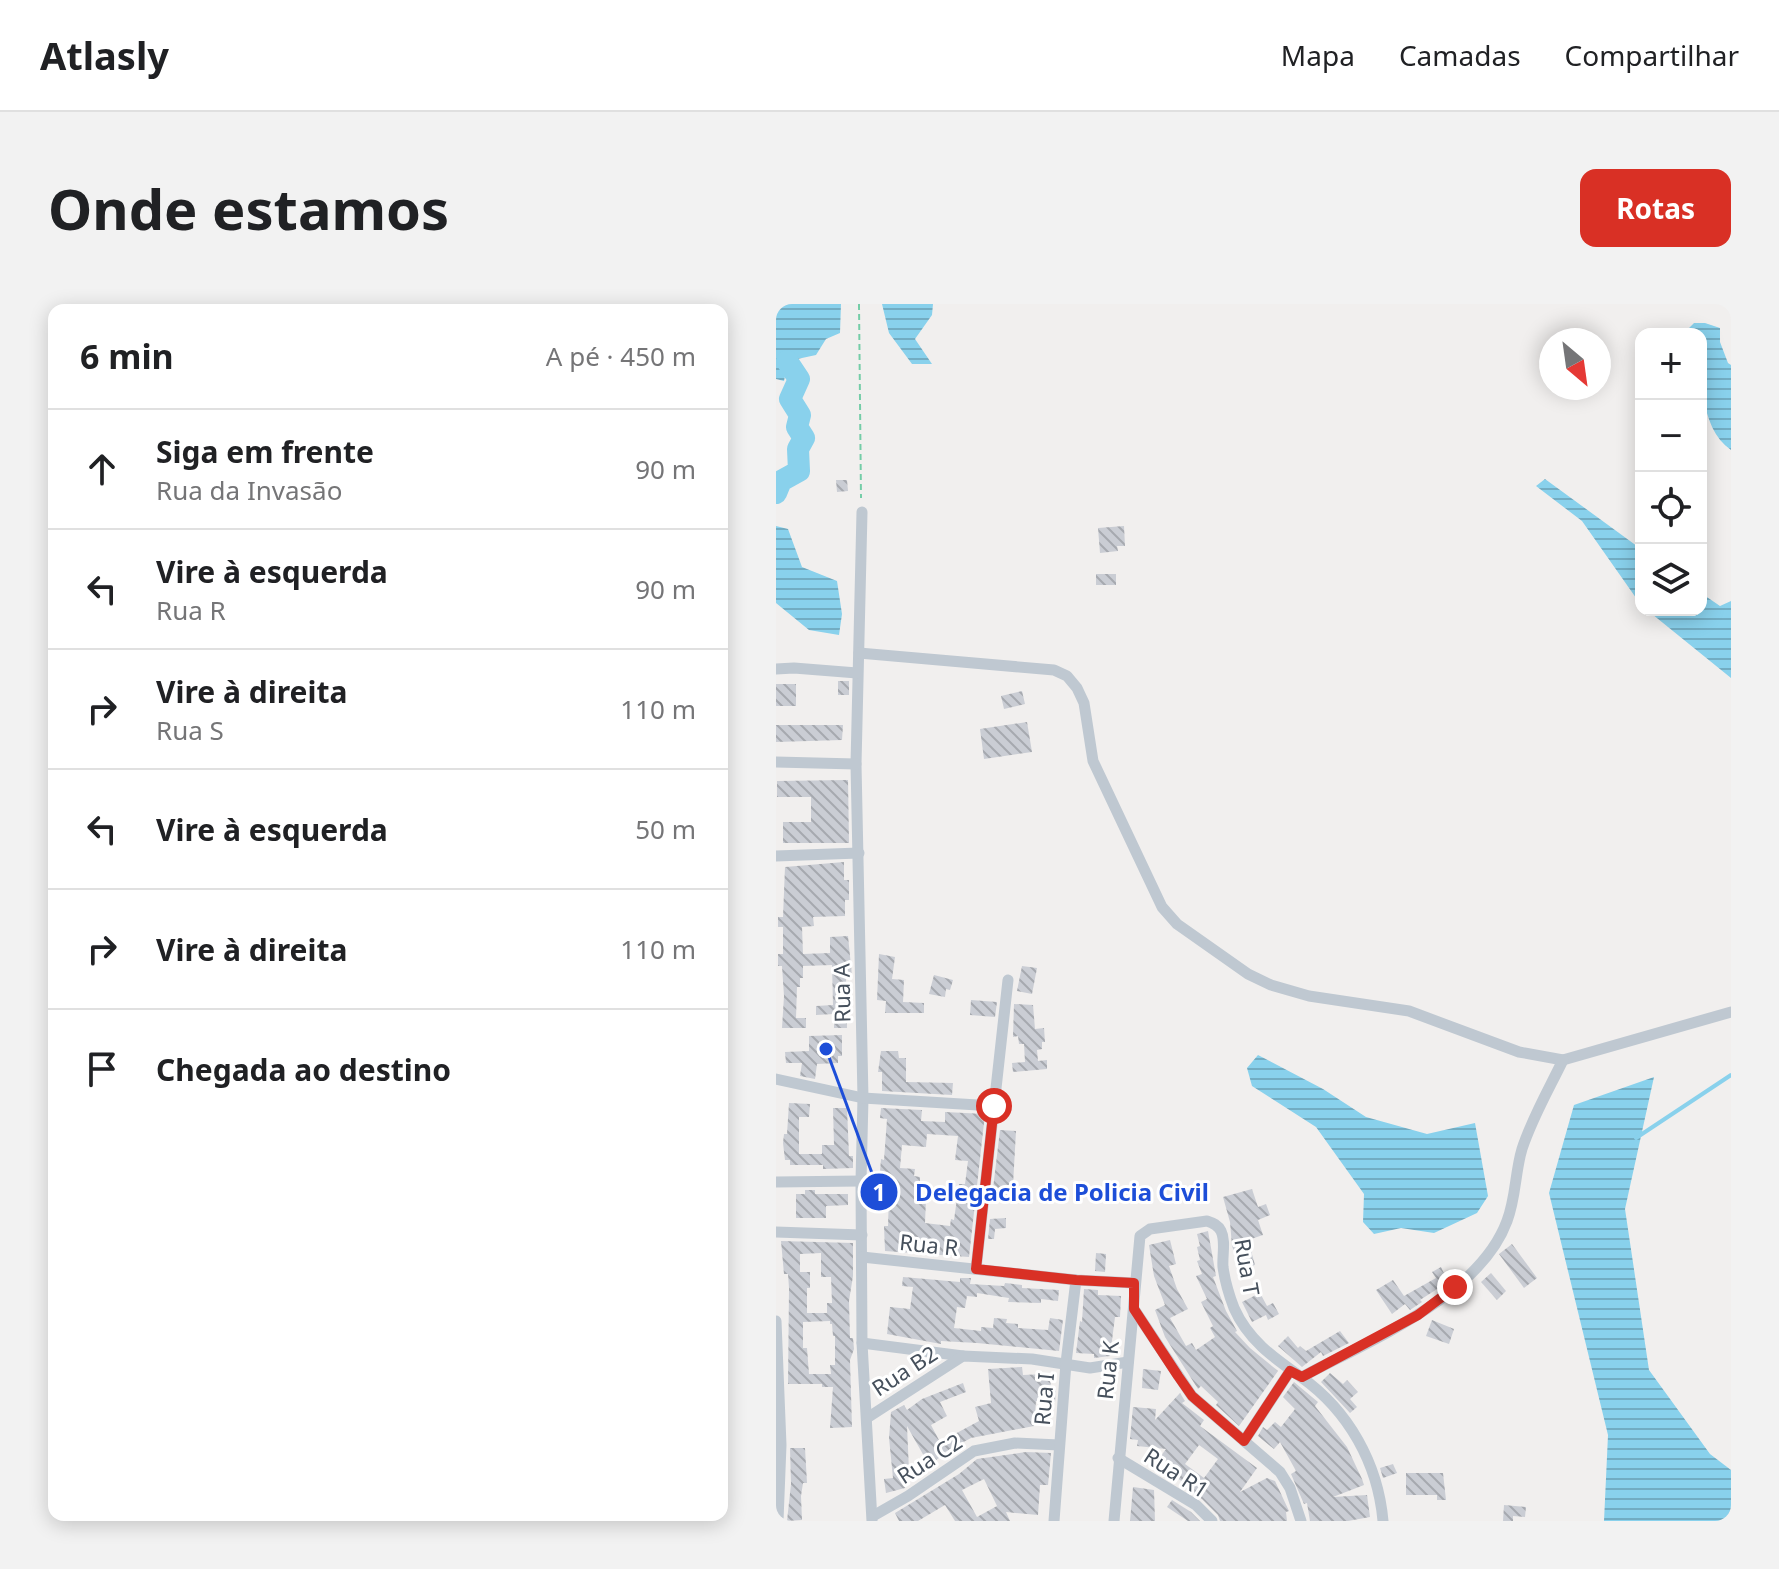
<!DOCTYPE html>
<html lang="pt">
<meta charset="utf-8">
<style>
body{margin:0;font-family:"Noto Sans",sans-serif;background:#f2f2f2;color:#202124}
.controls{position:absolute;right:24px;top:24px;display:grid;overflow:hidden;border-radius:16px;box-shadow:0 4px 20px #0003}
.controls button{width:72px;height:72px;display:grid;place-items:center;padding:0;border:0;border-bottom:2px solid #e0e0e0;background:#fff;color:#202124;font:40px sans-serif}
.compass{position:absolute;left:763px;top:24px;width:72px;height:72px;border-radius:50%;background:#fff;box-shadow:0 4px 20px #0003;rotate:151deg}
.stop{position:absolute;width:24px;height:24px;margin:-18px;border:6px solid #d93025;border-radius:50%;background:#fff}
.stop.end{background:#d93025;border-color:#fff;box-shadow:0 2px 8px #0008}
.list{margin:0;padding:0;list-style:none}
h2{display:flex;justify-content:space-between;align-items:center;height:104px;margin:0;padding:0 32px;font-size:34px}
h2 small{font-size:26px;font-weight:400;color:#757577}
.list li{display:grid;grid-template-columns:52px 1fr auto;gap:24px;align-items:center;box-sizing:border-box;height:120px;padding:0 32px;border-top:2px solid #e0e0e0}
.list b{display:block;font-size:30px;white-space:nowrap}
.list p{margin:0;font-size:26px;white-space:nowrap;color:#757577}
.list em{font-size:26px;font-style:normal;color:#757577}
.icon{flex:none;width:44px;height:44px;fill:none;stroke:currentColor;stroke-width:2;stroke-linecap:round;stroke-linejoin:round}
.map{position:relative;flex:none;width:955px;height:1217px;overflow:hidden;border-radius:16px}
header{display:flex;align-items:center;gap:48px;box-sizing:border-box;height:112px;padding:0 40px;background:#fff;border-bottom:2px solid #e0e0e0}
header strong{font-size:38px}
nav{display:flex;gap:44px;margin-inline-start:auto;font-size:28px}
.intro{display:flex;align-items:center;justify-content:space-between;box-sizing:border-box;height:192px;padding:0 48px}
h1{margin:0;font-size:56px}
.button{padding:20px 36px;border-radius:16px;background:#d93025;color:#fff;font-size:28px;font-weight:700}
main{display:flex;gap:48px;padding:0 48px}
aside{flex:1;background:#fff;border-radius:16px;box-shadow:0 4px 20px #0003}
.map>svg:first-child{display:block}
</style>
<header>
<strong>Atlasly</strong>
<nav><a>Mapa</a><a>Camadas</a><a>Compartilhar</a></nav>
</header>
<div class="intro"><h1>Onde estamos</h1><a class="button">Rotas</a></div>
<main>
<aside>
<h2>6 min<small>A pé · 450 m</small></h2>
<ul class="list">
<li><svg class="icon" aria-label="ahead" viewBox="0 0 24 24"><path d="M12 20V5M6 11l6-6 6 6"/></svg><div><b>Siga em frente</b><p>Rua da Invasão</p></div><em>90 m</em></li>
<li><svg class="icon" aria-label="left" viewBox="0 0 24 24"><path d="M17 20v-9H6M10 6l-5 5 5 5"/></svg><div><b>Vire à esquerda</b><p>Rua R</p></div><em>90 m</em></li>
<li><svg class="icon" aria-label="right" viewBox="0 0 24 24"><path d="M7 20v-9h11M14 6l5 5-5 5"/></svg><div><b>Vire à direita</b><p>Rua S</p></div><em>110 m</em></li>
<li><svg class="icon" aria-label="left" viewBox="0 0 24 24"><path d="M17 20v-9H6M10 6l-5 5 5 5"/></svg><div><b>Vire à esquerda</b></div><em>50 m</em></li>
<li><svg class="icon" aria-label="right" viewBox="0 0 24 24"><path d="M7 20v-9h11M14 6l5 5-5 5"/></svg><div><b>Vire à direita</b></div><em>110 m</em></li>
<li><svg class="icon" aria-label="arrive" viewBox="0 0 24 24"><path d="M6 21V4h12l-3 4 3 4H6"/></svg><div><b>Chegada ao destino</b></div></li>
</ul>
</aside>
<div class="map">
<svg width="955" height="1217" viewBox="0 0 955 1217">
<defs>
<pattern id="water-rules" width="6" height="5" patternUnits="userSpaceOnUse" patternTransform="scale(2)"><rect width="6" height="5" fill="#89d1ec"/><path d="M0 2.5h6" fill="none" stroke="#72acc2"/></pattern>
<pattern id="building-back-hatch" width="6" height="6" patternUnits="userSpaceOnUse" patternTransform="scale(2)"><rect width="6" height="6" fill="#cacdd4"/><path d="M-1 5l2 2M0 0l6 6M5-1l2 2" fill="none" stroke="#a6a9af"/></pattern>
</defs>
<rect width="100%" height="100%" fill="#f1efee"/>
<g fill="url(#water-rules)">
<path d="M0 0H65L64 29 50 35 40 51 12 57 8 77 0 75Z"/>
<path d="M106 0H157L156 11 139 35 156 60H136L113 29Z"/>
<path d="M918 19H929L944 24V38L952 59 955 61V146C922 123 925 67 925 30L909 28Z"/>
<path d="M769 175 865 245V301L806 217 760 182Z"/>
<path d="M0 222 12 225 26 263 61 277 66 310 63 331 33 326 0 299Z"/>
<path d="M925 289 944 302 955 297V374L871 306H925Z"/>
<path d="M482 751 547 785 590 813 651 830 699 819 712 892 701 909 658 929 625 924 598 930 587 918 588 890 540 823 476 782 471 764Z"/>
<path d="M878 773 849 905 873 1066 934 1150 955 1166V1217H828L832 1131 773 889 798 801Z"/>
</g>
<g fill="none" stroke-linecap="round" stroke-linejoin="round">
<path stroke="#89d1ec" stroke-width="4" d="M860 834 955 771"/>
<path stroke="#89d1ec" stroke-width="22" d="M0 189 5 177 23 167 22 145 28 134 21 123 24 111 14 95 23 75 11 57"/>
</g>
<g fill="url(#building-back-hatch)" fill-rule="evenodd">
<path d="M60 176H71L72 187 61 188Z"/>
<path d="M348 222 349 242H341L342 247 324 249 322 224Z"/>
<rect x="320" y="270" width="20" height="11"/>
<rect x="62" y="377" width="11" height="14"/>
<rect x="0" y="380" width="20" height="22"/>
<path d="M246 387 249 400 228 405 225 392Z"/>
<path d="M251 418 256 448 208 455 204 425Z"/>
<path d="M0 421H67L66 436 0 438Z"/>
<path d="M72 476 73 539H7V518H35V493H1V477Z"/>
<path d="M68 558V576H73V596H69V612L37 613 38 622 26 623 27 650 54 649V633L72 632 76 672H70L71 724H58V710L40 711V702L57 701 56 661 27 662V674H24V683H21L20 714H30V724H6L8 692 6 662H2V650H7V623H2V613H7L9 563Z"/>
<path d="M103 650 119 653 116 675 128 676 127 698 148 699V709H109L110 697 101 696Z"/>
<path d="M246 662 261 664 256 690 241 687Z"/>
<path d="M158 671 177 676 174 686 170 685 169 693 153 690Z"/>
<path d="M195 696 221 698 219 713 194 711Z"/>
<path d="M238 700 257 701 259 725 268 724 269 738H266V745L261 746 262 757 271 756V765L237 768 236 759 249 758 248 740H243L242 732 237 733Z"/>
<path d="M66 731V752H62V759L41 760 39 775 24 772 26 759H10L9 748 33 747V732Z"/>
<path d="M105 747H122L123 754H130V778L177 779 176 791 106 787V768H102Z"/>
<path d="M13 799 34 800 33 813H23V850H46V841H58L57 804H71L73 852H77V864L47 865V861H14V856H9L7 839 8 830H11Z"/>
<path d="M105 804 146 806 145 817 169 818V808L209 810 193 953 109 947 108 922H112L113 891 108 890 109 880 103 879 105 855 108 856 111 815 104 814ZM151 830 182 832 179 856 192 857 189 880H183L178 916 175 915 174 922 149 919 150 895 143 894 144 873 138 872 139 865 124 864 126 841 150 843Z"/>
<path d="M224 826 240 827 237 881H231L230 894 216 893Z"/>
<path d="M476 885 482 903 490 900 494 911 482 916 487 931 472 936 479 961 464 965 456 942 454 918 447 893Z"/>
<path d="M29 886H39V890H72V901L50 902V914H20V890H29Z"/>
<path d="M230 914V924L219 925 218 935H212L214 915Z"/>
<path d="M432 927 440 972 437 973 450 1007 461 1027 459 1028 474 1044 502 1067 463 1122 440 1101 442 1098 425 1082 422 1085 389 1033 379 1006 389 1001 378 972 373 941 394 936 400 960 393 962 401 985 412 1005 394 1014 410 1042 416 1039 420 1046 439 1033 434 1024 437 1022 425 998 431 995 420 972 426 970 421 957 424 956 421 943 424 942 421 930Z"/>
<path d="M5 937 77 939V972L73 997 74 1034H77L78 1045 74 1056 76 1123 54 1124 57 1083H46V1080H12L13 984 12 970H8ZM45 949V973H55L56 999H51V1009H31V984H34V968H24V950ZM54 1017V1020H56L57 1032H59V1061H54L55 1070H33L31 1044H27V1018Z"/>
<path d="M736 940 761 974 748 984 723 950Z"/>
<path d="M320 949 330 950 329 968 319 967Z"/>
<path d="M665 963 672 978 644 996 646 998 634 1006 629 1000 616 1010 600 986 617 976 628 992 660 974 656 968Z"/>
<path d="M715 969 730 987 721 996 705 978Z"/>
<path d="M127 973 184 978V974H195L194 980 228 982 229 979 246 981V984L283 986 282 997 265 995V999L232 998 233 994 201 989V993L191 992 189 1004 181 1003 178 1024 205 1027V1023L217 1024 218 1014 231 1015 230 1019 242 1020V1024L272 1026 274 1014 287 1016 283 1047 201 1039 165 1037V1040L111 1030 114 1003 134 1005 137 983 126 982Z"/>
<path d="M308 985 322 986V991L345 992 344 1013H339L334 1052 318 1054V1050L300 1049 304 1017 306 1018Z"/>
<path d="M484 989 491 1002 497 999 503 1010 492 1016 490 1011 476 1018 466 998Z"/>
<path d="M656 1016 678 1025 673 1040 650 1032Z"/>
<path d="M564 1027 573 1039 547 1052 545 1048 526 1063 502 1042 512 1032 522 1044 524 1042 530 1047Z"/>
<path d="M246 1063 247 1071 269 1070V1073H274L275 1084 280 1085 279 1098 260 1097 258 1122 195 1134 169 1148 170 1149 153 1161 131 1122 133 1167H126L129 1184 110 1189 108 1175 117 1174 113 1134 115 1108 128 1101 131 1106 146 1095 187 1079 190 1088 164 1098 171 1112 155 1121 164 1138 203 1117 199 1103 215 1099 212 1065Z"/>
<path d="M367 1065 385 1067 382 1086 366 1084Z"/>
<path d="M554 1069 567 1080 571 1076 582 1088 574 1095 581 1103 574 1109 545 1078Z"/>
<path d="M518 1078 542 1098 539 1102 571 1143 586 1175 588 1181 557 1193 591 1191 594 1213 572 1217H534L531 1199 528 1200 515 1170 520 1167 504 1138 498 1145 482 1132 487 1123 491 1126 499 1118 505 1123 519 1105 507 1093Z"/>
<path d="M404 1089 409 1097 406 1099 428 1116 424 1122 481 1164 464 1188 491 1174 499 1177 513 1207 510 1208 511 1217H444L442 1211 426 1195 405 1182 408 1179 392 1167 388 1172 376 1164 390 1145 361 1142 362 1136 354 1135 357 1103 380 1105 379 1116ZM423 1141 442 1155 428 1174 409 1160Z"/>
<path d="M14 1144H29L31 1179H27L25 1192 26 1216 11 1217 15 1180Z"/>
<path d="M250 1148 275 1149 272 1181H264L262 1211 230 1208 234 1217H179L169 1201 142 1217H123L119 1209 183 1170 201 1155ZM208 1175 221 1202 201 1213 186 1186Z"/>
<path d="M617 1160 621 1169 607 1174 604 1164Z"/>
<path d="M630 1169H667L670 1196H661V1191H630Z"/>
<path d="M357 1183 378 1186 379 1217H354Z"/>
<path d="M396 1196 415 1208 424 1217H412L391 1203Z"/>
<path d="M728 1201 750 1203 749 1213 737 1212V1217H727Z"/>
</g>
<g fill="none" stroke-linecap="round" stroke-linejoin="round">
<path stroke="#74cda7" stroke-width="2" stroke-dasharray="6 4" stroke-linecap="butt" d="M83 0 85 194"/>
<g stroke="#bfc8d1" stroke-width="11">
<path d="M86 208 80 460 87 794 85 877 86 1039 96 1217"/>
<path d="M83 349 278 366 291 372 301 384 308 399 317 457 386 603 401 620 472 670 495 681 533 692 633 707 743 748 787 756 955 708"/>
<path d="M0 365 18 364 81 369"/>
<path d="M0 458 80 460"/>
<path d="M0 552 83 549"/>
<path d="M0 775 87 794 218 802"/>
<path d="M0 878 85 877"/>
<path d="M0 928 86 931"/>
<path d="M86 953 300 976 358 979"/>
<path d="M200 965 232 676"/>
<path d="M358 1005 416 1092 504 1168 514 1184 525 1217"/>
<path d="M0 1017 5 1141 2 1217"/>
<path d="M86 1039 187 1052"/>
<path d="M526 1073C592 1037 703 993 731 917 740 894 739 868 746 845 756 814 773 785 787 756"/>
<path d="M91 1114 187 1052 256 1055 314 1064 352 1058"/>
<path d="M468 1137 514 1067"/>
<path d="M342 1154 420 1201 436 1217"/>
<path d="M97 1212 132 1192 198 1147 239 1139 283 1141"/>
<path d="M278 1217 290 1059 300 976"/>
<path d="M338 1217 364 932 374 925 431 917C437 919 442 921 445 927 450 937 446 952 447 963 449 978 453 991 458 1004 472 1036 498 1054 525 1073 573 1107 602 1160 607 1217"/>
</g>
</g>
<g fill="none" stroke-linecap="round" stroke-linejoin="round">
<path stroke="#d93025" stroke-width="10" d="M218 802 200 965 300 976 358 979V1005L402 1072 416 1092 468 1137 514 1067 526 1073 642 1011 679 983"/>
</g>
<g text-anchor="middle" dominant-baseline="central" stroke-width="6" stroke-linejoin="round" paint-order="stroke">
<g font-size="22" fill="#46505c" stroke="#fff">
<text transform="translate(65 689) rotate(-91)">Rua A</text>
<text transform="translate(153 940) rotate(6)">Rua R</text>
<text transform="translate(472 963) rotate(80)">Rua T</text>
<text transform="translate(128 1066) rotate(-33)">Rua B2</text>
<text transform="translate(331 1066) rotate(-84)">Rua K</text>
<text transform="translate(267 1095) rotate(-85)">Rua I</text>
<text transform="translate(153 1154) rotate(-33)">Rua C2</text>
<text transform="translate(401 1168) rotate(33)">Rua R1</text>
</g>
</g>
<path fill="none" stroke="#1d4ed8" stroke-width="3" d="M50 745L103 888"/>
<g fill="#1d4ed8" stroke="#fff" stroke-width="3">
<circle cx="50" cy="745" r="8"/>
<circle cx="103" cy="888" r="20"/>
</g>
<g font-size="24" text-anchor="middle" font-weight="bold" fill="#fff">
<text x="103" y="897">1</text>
</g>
<g font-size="24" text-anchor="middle" font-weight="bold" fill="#1d4ed8" stroke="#fff" stroke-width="6" stroke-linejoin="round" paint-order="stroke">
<text x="286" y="897">Delegacia de Policia Civil</text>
</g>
</svg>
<div class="controls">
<button>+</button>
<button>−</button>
<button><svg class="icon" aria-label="locate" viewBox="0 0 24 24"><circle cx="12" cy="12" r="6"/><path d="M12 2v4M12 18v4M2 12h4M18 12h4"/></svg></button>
<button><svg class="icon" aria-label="layers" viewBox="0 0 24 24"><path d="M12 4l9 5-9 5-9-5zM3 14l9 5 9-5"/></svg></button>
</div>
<svg class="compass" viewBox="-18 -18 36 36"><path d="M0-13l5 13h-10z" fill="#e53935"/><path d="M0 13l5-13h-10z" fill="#757577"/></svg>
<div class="stop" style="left:218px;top:802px"></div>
<div class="stop end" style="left:679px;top:983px"></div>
</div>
</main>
